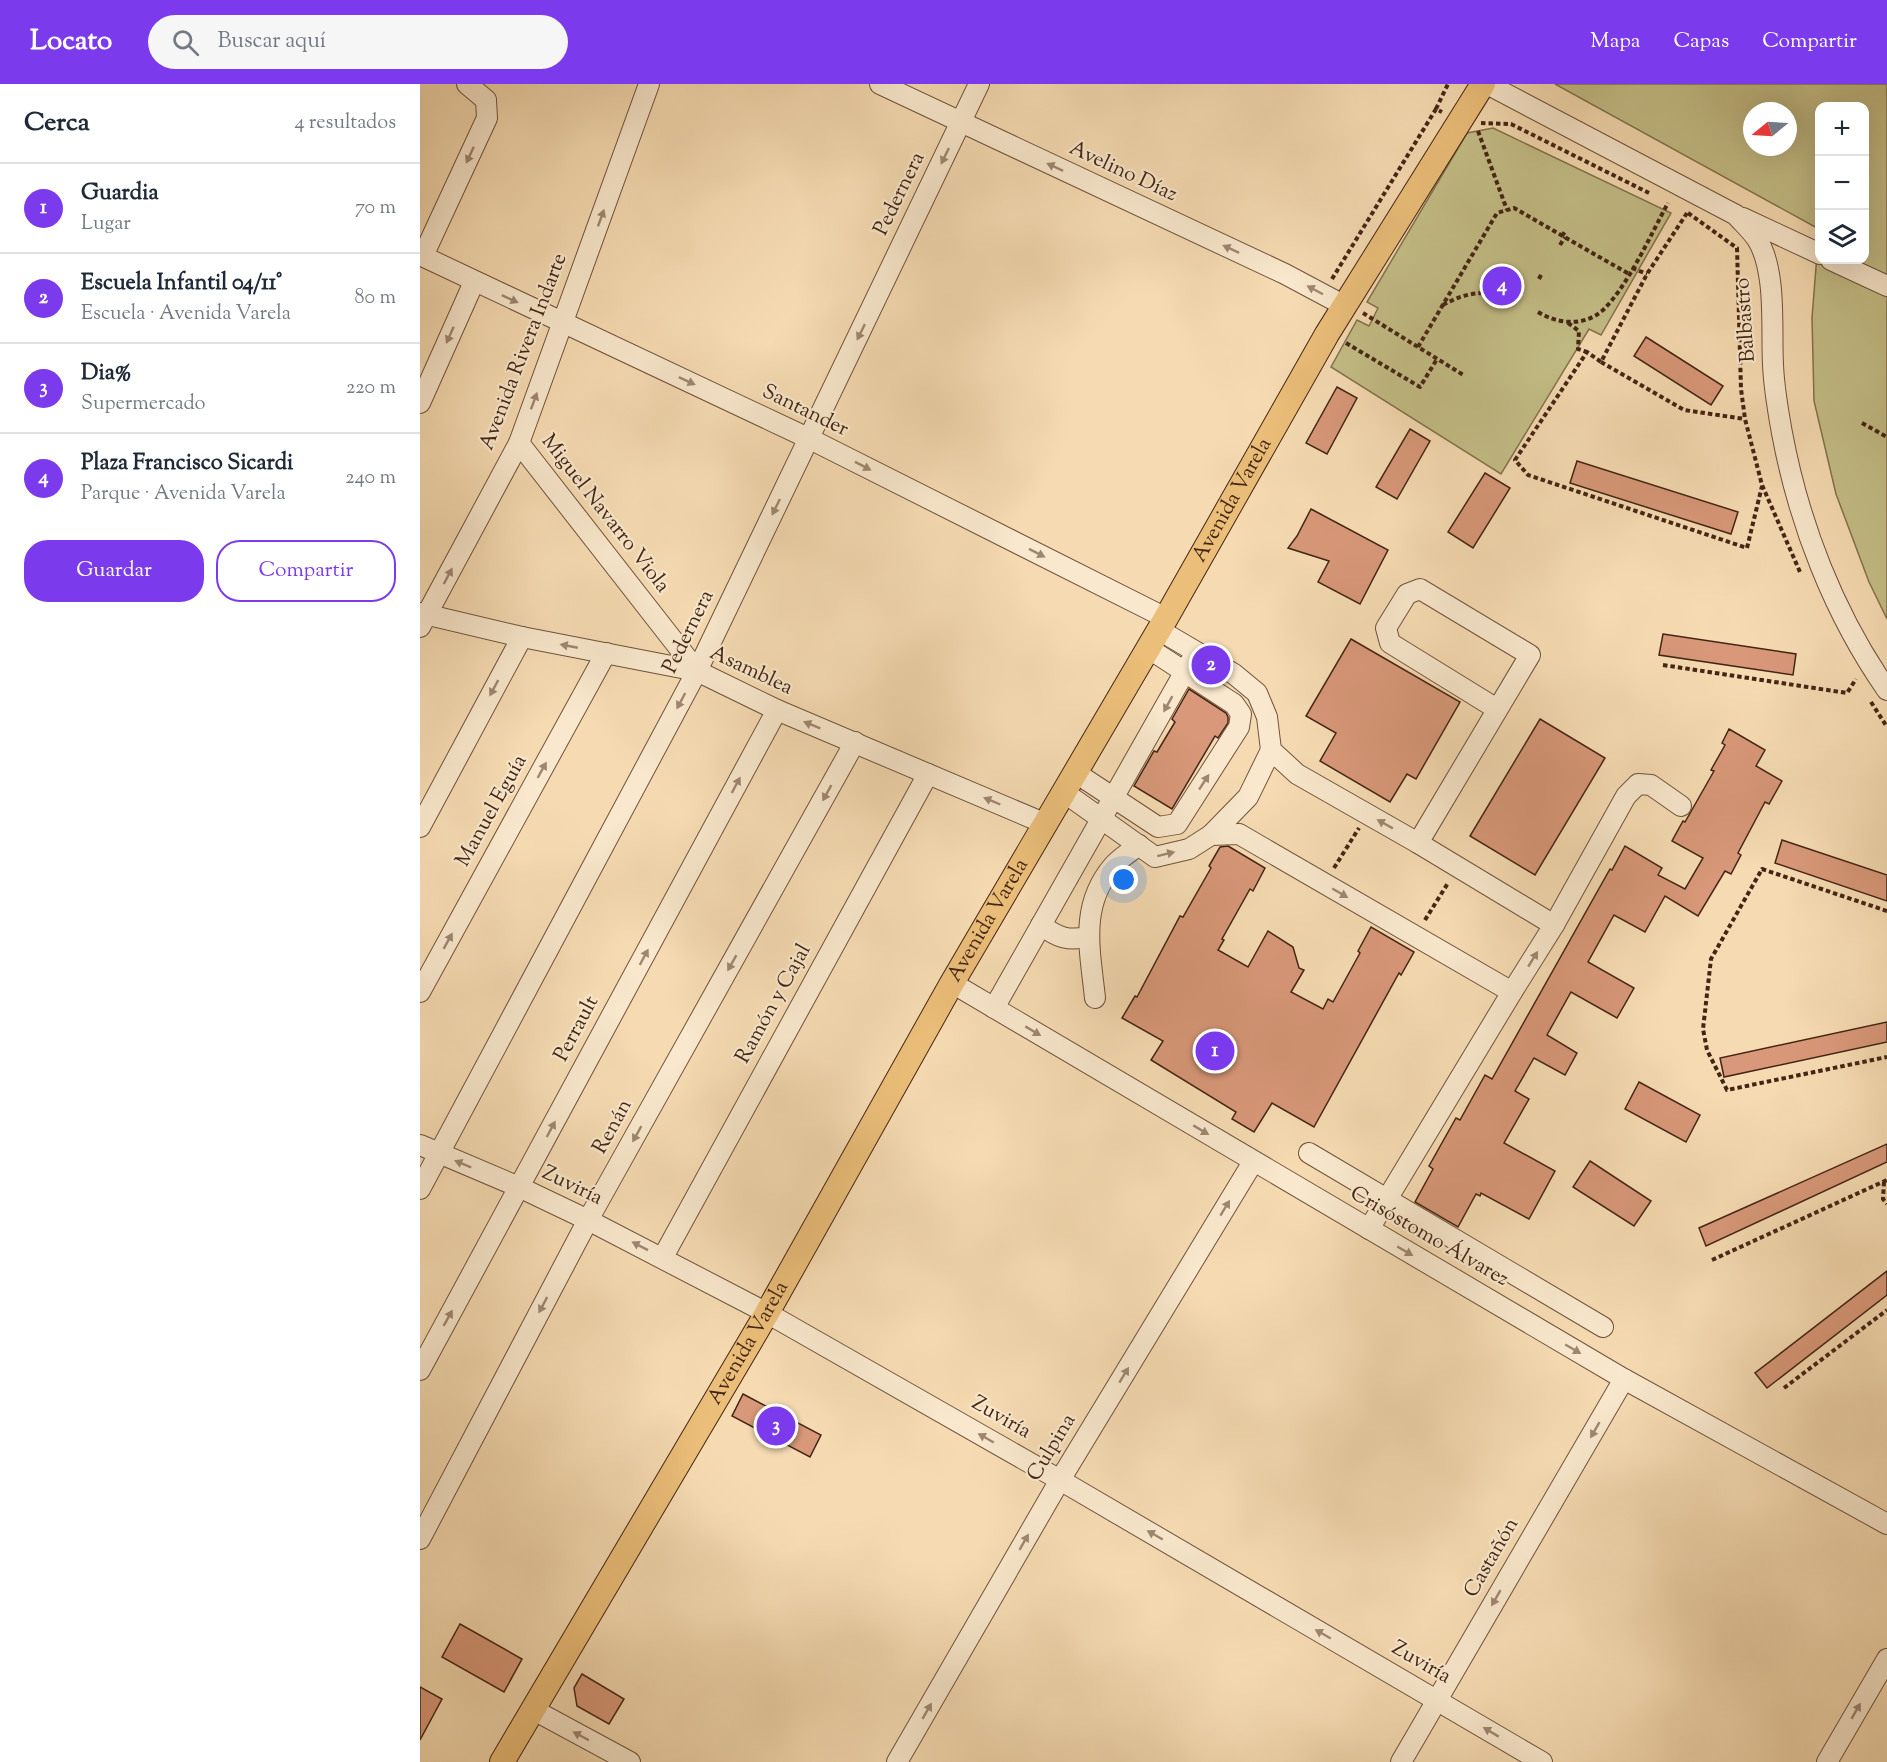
<!DOCTYPE html>
<html lang="es">
<meta charset="utf-8">
<style>
body{margin:0;font-family:"Sorts Mill Goudy",serif;background:#f6f6f7;color:#1f2937}
.controls{position:absolute;right:18px;top:18px;display:grid;overflow:hidden;border-radius:12px;box-shadow:0 6px 24px #0002}
.controls button{width:54px;height:54px;display:grid;place-items:center;padding:0;border:0;border-bottom:2px solid #e0e1e3;background:#fff;color:#1f2937;font:30px sans-serif}
.compass{position:absolute;left:1323px;top:18px;width:54px;height:54px;border-radius:50%;background:#fff;box-shadow:0 6px 24px #0002;rotate:252deg}
.you{position:absolute;left:704px;top:796px;width:21px;height:21px;margin:-15px;border:4px solid #fff;border-radius:50%;background:#1a73e8;box-shadow:0 0 0 9px #1a73e833}
.badge{display:grid;place-items:center;width:39px;height:39px;border-radius:50%;background:#7c3aed;color:#fff;font-size:20px;font-weight:700}
.pin{position:absolute;translate:-50% -50%;border:3px solid #fff;box-shadow:0 2px 6px #0006}
.list{margin:0;padding:0;list-style:none}
h2{display:flex;justify-content:space-between;align-items:center;height:78px;margin:0;padding:0 24px;font-size:26px}
h2 small{font-size:20px;font-weight:400;color:#747a83}
.list li{display:grid;grid-template-columns:39px 1fr auto;gap:18px;align-items:center;box-sizing:border-box;height:90px;padding:0 24px;border-top:2px solid #e0e1e3}
.list b{display:block;font-size:22px;white-space:nowrap}
.list p{margin:0;font-size:20px;white-space:nowrap;color:#747a83}
.list em{font-size:20px;font-style:normal;color:#747a83}
.actions{display:flex;gap:12px;padding:18px 24px}
.actions a{flex:1;padding:14px 0;border:2px solid #7c3aed;border-radius:24px;text-align:center;font-size:21px;color:#7c3aed}
.actions .main{background:#7c3aed;color:#fff}
.icon{flex:none;width:33px;height:33px;fill:none;stroke:currentColor;stroke-width:2;stroke-linecap:round;stroke-linejoin:round}
.map{position:relative;flex:none;width:1467px;height:1678px;overflow:hidden}
header{display:flex;align-items:center;gap:36px;box-sizing:border-box;height:84px;padding:0 30px;background:#7c3aed;color:#fff}
header strong{font-size:28px}
nav{display:flex;gap:33px;margin-inline-start:auto;font-size:21px}
.search{width:420px;height:54px;background:#f6f6f7;display:flex;align-items:center;gap:15px;box-sizing:border-box;padding:0 21px;border-radius:33px;color:#747a83;font-size:22px}
main{display:flex}
aside{flex:1;background:#fff}
.map>svg:first-child{display:block}
</style>
<header>
<strong>Locato</strong>
<div class="search"><svg class="icon" aria-label="search" viewBox="0 0 24 24"><circle cx="10" cy="10" r="6"/><path d="M15 15l6 6"/></svg>Buscar aquí</div>
<nav><a>Mapa</a><a>Capas</a><a>Compartir</a></nav>
</header>
<main>
<aside>
<h2>Cerca<small>4 resultados</small></h2>
<ul class="list">
<li><span class="badge">1</span><div><b>Guardia</b><p>Lugar</p></div><em>70 m</em></li>
<li><span class="badge">2</span><div><b>Escuela Infantil 04/11°</b><p>Escuela · Avenida Varela</p></div><em>80 m</em></li>
<li><span class="badge">3</span><div><b>Dia%</b><p>Supermercado</p></div><em>220 m</em></li>
<li><span class="badge">4</span><div><b>Plaza Francisco Sicardi</b><p>Parque · Avenida Varela</p></div><em>240 m</em></li>
</ul>
<div class="actions"><a class="main">Guardar</a><a>Compartir</a></div>
</aside>
<div class="map">
<svg width="1467" height="1678" viewBox="0 0 1467 1678">
<rect width="100%" height="100%" fill="#f6dbb2"/>
<filter id="stains"><feTurbulence type="fractalNoise" baseFrequency=".00333" numOctaves="4"/><feColorMatrix values="0 0 0 0 .2 0 0 0 0 .09 0 0 0 0 .02 0 0 0 .5 -.17"/></filter>
<radialGradient id="worn" r=".72"><stop offset=".6" stop-color="#630" stop-opacity="0"/><stop offset="1" stop-color="#630" stop-opacity=".3"/></radialGradient>
<g fill="#c4be87" stroke="#84724e" stroke-width="1.5" fill-rule="evenodd">
<path d="M1135 0H1467V535L1449 498 1416 410 1394 317 1392 234 1399 145ZM1400 22H1444V176H1400ZM1332 27H1368V63H1332Z"/>
<path d="M1073 44 1251 129 1181 251 1169 245 1081 390 911 283 937 236 949 242 958 224 947 218 1047 49Z"/>
</g>
<g fill="#d89879" stroke="#442515" stroke-width="1.5">
<path d="M1226 253 1303 302 1291 321 1214 272Z"/>
<path d="M917 303 937 314 907 370 886 359Z"/>
<path d="M990 345 1010 357 977 415 956 403Z"/>
<path d="M1157 377 1318 428 1311 450 1150 399Z"/>
<path d="M1065 389 1090 404 1053 464 1028 448Z"/>
<path d="M891 425 968 466 940 520 898 498 909 477 868 464 877 452Z"/>
<path d="M1243 550 1376 570 1373 591 1239 571Z"/>
<path d="M931 555 1040 618 996 695 987 690 970 718 900 677 916 649 886 632Z"/>
<path d="M769 605 806 629 808 633V639L798 654 795 652 752 725 714 702 734 667 737 668 755 638 752 635Z"/>
<path d="M1120 635 1185 674 1115 791 1050 752Z"/>
<path d="M1309 645 1345 666 1336 682 1362 697 1349 720 1345 718 1318 769 1321 771 1311 790 1305 787 1278 832 1245 812 1225 848 1194 831 1168 878 1214 904 1197 934 1151 908 1127 951 1157 969 1145 991 1114 974 1095 1007 1109 1015 1084 1059 1135 1087 1109 1135 1061 1109 1060 1112 1056 1110 1038 1143 995 1118 1013 1085 1009 1082 1036 1034 1040 1036 1065 991 1072 995 1190 785 1192 786 1205 762 1242 784 1238 791 1265 805 1283 774 1252 757 1263 737 1265 738 1294 687 1291 686 1305 661 1302 659Z"/>
<path d="M1362 756 1467 791V817L1355 779Z"/>
<path d="M808 762 845 784 833 807 830 805 802 855 804 856 798 866 828 883 848 847 873 863 879 884 884 886 871 908 903 925 908 915 913 918 940 869 938 867 951 843 994 868 981 891 979 889 894 1043 852 1019 834 1048 812 1035 816 1028 731 976 743 957 702 934 715 912 717 913 760 832 763 833 791 784 789 782 800 763Z"/>
<path d="M1467 938V958L1304 993 1300 974Z"/>
<path d="M1219 998 1280 1031 1266 1058 1205 1025Z"/>
<path d="M1467 1060V1078L1286 1162 1279 1144Z"/>
<path d="M1170 1077 1231 1117 1214 1142 1153 1103Z"/>
<path d="M1467 1187V1211L1347 1304 1335 1289Z"/>
<path d="M323 1310 401 1351 390 1373 312 1332Z"/>
<path d="M40 1540 102 1575 84 1608 22 1573Z"/>
<path d="M162 1590 204 1615 189 1640 157 1622 154 1604Z"/>
<path d="M0 1603 22 1615 0 1656Z"/>
</g>
<g fill="none" stroke-linecap="round" stroke-linejoin="round">
<defs>
<g id="minor">
<path d="M460 0 865 190 925 222"/>
<path d="M1067 0 1316 131C1322 138 1331 146 1337 155 1357 187 1351 244 1353 281 1354 303 1358 327 1362 349 1379 440 1414 530 1467 606"/>
<path d="M1323 134 1400 170"/>
<path d="M0 171 390 355 746 534"/>
<path d="M3 172 67 34 66 16 47 0"/>
<path d="M1411 176 1467 202"/>
<path d="M0 319 54 198"/>
<path d="M99 359 277 587"/>
<path d="M0 529 102 553 277 587 357 626 626 740"/>
<path d="M0 543 99 359 229 0"/>
<path d="M656 689 738 743 757 740 819 643 821 630 814 620 728 564"/>
<path d="M645 709 735 773 769 765 791 751 819 750 1092 908 1134 841 998 759 877 690 851 666 847 633 837 609 814 590 739 546"/>
<path d="M0 743 102 553"/>
<path d="M791 751 828 713 851 666"/>
<path d="M998 759 1110 571 1000 505 987 510 966 544 970 559 1077 625"/>
<path d="M621 841C638 854 648 857 668 853"/>
<path d="M1134 841 1206 712 1218 700 1231 701 1261 722"/>
<path d="M532 899 1204 1295 1467 1440"/>
<path d="M0 908 186 569"/>
<path d="M675 914C670 866 659 822 693 782 700 774 710 768 719 761"/>
<path d="M574 924 776 568"/>
<path d="M0 1061 99 1103 168 1136 347 1229 640 1396 1122 1678"/>
<path d="M889 1069 1183 1243"/>
<path d="M0 1105 277 587 559 0"/>
<path d="M949 1145 1092 908"/>
<path d="M243 1173 508 690"/>
<path d="M0 1286 357 626"/>
<path d="M0 1455 168 1136 435 658"/>
<path d="M112 1625 210 1678"/>
<path d="M477 1678 640 1396 833 1078"/>
<path d="M981 1678 1204 1295"/>
<path d="M1407 1678 1467 1575"/>
</g>
<g id="major">
<path id="s1" d="M82 1678 347 1229 532 899 746 534 907 250 1063 0"/>
</g>
</defs>
<use href="#minor" stroke="#70523c" stroke-width="22"/>
<use href="#major" stroke="#442515" stroke-width="26"/>
<g stroke="#442515" stroke-width="4" stroke-dasharray="4.5 3" stroke-linecap="butt">
<path d="M1016 25 1028 0"/>
<path d="M1061 39 1091 40 1229 109"/>
<path d="M1058 47 1087 126"/>
<path d="M1267 129 1227 190 1181 278 1167 268 1095 376 1108 391 1327 464 1342 402"/>
<path d="M1268 129 1317 164 1321 305 1325 335 1342 401 1380 488"/>
<path d="M1142 152 1146 146"/>
<path d="M1140 161 1145 153"/>
<path d="M1212 184 1227 190"/>
<path d="M912 195 1016 25 1022 28"/>
<path d="M1119 195 1122 189"/>
<path d="M1023 221C1048 207 1067 206 1094 215"/>
<path d="M1118 228C1138 240 1164 243 1183 226 1208 202 1231 150 1248 119"/>
<path d="M943 229 1045 292"/>
<path d="M1148 239 1159 247 1158 265 1167 268"/>
<path d="M926 259 1000 303 1017 275"/>
<path d="M998 263 1077 129 1094 124 1209 190"/>
<path d="M1181 278 1264 326 1325 335"/>
<path d="M1442 339 1467 353"/>
<path d="M1243 581 1427 609 1436 595"/>
<path d="M1451 618 1467 643"/>
<path d="M914 784 939 744"/>
<path d="M1467 827 1342 785 1291 875 1283 945 1287 966 1307 1006 1467 973"/>
<path d="M1005 836 1028 799"/>
<path d="M1464 1098 1463 1115 1467 1120"/>
<path d="M1292 1176 1467 1096"/>
<path d="M1364 1304 1467 1226"/>
</g>
<use href="#minor" stroke="#f9e8cd" stroke-width="20"/>
<use href="#major" stroke="#ebbe79" stroke-width="24"/>
</g>
<defs><path id="oneway-solid" d="M-6-.8H1V-3.2L6.5 0L1 3.2V.8H-6Z" transform="scale(1.5)"/></defs>
<g fill="#9e8671">
<use href="#oneway-solid" transform="translate(50 71) rotate(115)"/>
<use href="#oneway-solid" transform="translate(525 72) rotate(116)"/>
<use href="#oneway-solid" transform="translate(635 83) rotate(-155)"/>
<use href="#oneway-solid" transform="translate(181 134) rotate(-70)"/>
<use href="#oneway-solid" transform="translate(811 165) rotate(-155)"/>
<use href="#oneway-solid" transform="translate(895 206) rotate(-152)"/>
<use href="#oneway-solid" transform="translate(90 215) rotate(25)"/>
<use href="#oneway-solid" transform="translate(441 248) rotate(116)"/>
<use href="#oneway-solid" transform="translate(30 251) rotate(114)"/>
<use href="#oneway-solid" transform="translate(267 297) rotate(25)"/>
<use href="#oneway-solid" transform="translate(114 317) rotate(-70)"/>
<use href="#oneway-solid" transform="translate(443 382) rotate(27)"/>
<use href="#oneway-solid" transform="translate(356 423) rotate(116)"/>
<use href="#oneway-solid" transform="translate(617 469) rotate(27)"/>
<use href="#oneway-solid" transform="translate(28 492) rotate(-62)"/>
<use href="#oneway-solid" transform="translate(149 562) rotate(-169)"/>
<use href="#oneway-solid" transform="translate(74 604) rotate(118)"/>
<use href="#oneway-solid" transform="translate(261 617) rotate(118)"/>
<use href="#oneway-solid" transform="translate(748 620) rotate(119)"/>
<use href="#oneway-solid" transform="translate(392 641) rotate(-158)"/>
<use href="#oneway-solid" transform="translate(122 686) rotate(-61)"/>
<use href="#oneway-solid" transform="translate(784 698) rotate(-57)"/>
<use href="#oneway-solid" transform="translate(316 701) rotate(-62)"/>
<use href="#oneway-solid" transform="translate(407 709) rotate(119)"/>
<use href="#oneway-solid" transform="translate(572 717) rotate(-157)"/>
<use href="#oneway-solid" transform="translate(965 740) rotate(-151)"/>
<use href="#oneway-solid" transform="translate(746 770) rotate(-14)"/>
<use href="#oneway-solid" transform="translate(920 809) rotate(30)"/>
<use href="#oneway-solid" transform="translate(28 857) rotate(-61)"/>
<use href="#oneway-solid" transform="translate(224 873) rotate(-62)"/>
<use href="#oneway-solid" transform="translate(1113 875) rotate(-58)"/>
<use href="#oneway-solid" transform="translate(312 879) rotate(119)"/>
<use href="#oneway-solid" transform="translate(613 947) rotate(31)"/>
<use href="#oneway-solid" transform="translate(131 1045) rotate(-62)"/>
<use href="#oneway-solid" transform="translate(781 1046) rotate(31)"/>
<use href="#oneway-solid" transform="translate(217 1050) rotate(119)"/>
<use href="#oneway-solid" transform="translate(43 1080) rotate(-157)"/>
<use href="#oneway-solid" transform="translate(805 1124) rotate(-59)"/>
<use href="#oneway-solid" transform="translate(220 1162) rotate(-153)"/>
<use href="#oneway-solid" transform="translate(985 1167) rotate(30)"/>
<use href="#oneway-solid" transform="translate(123 1221) rotate(118)"/>
<use href="#oneway-solid" transform="translate(28 1234) rotate(-61)"/>
<use href="#oneway-solid" transform="translate(1153 1265) rotate(30)"/>
<use href="#oneway-solid" transform="translate(704 1291) rotate(-59)"/>
<use href="#oneway-solid" transform="translate(1175 1346) rotate(120)"/>
<use href="#oneway-solid" transform="translate(566 1354) rotate(-150)"/>
<use href="#oneway-solid" transform="translate(735 1451) rotate(-150)"/>
<use href="#oneway-solid" transform="translate(604 1458) rotate(-60)"/>
<use href="#oneway-solid" transform="translate(1076 1514) rotate(120)"/>
<use href="#oneway-solid" transform="translate(903 1550) rotate(-150)"/>
<use href="#oneway-solid" transform="translate(507 1627) rotate(-60)"/>
<use href="#oneway-solid" transform="translate(1436 1627) rotate(-60)"/>
<use href="#oneway-solid" transform="translate(1071 1648) rotate(-149)"/>
<use href="#oneway-solid" transform="translate(161 1652) rotate(-152)"/>
</g>
<g text-anchor="middle" dominant-baseline="central" stroke-width="4.5" stroke-linejoin="round" paint-order="stroke">
<g font-size="21" fill="#442515" stroke="#f9e8cd">
<text transform="translate(703 88) rotate(25)">Avelino Díaz</text>
<text transform="translate(480 110) rotate(-64)">Pedernera</text>
<text transform="translate(1326 236) rotate(-94)">Balbastro</text>
<text transform="translate(104 268) rotate(-69)">Avenida Rivera Indarte</text>
<text transform="translate(385 327) rotate(26)">Santander</text>
<text stroke="none"><textPath href="#s1" startOffset="1458">Avenida Varela</textPath></text>
<text transform="translate(185 430) rotate(52)">Miguel Navarro Viola</text>
<text transform="translate(269 548) rotate(-64)">Pedernera</text>
<text transform="translate(331 587) rotate(25)">Asamblea</text>
<text transform="translate(72 727) rotate(-61)">Manuel Eguía</text>
<text stroke="none"><textPath href="#s1" startOffset="972">Avenida Varela</textPath></text>
<text transform="translate(354 920) rotate(-61)">Ramón y Cajal</text>
<text transform="translate(157 945) rotate(-62)">Perrault</text>
<text transform="translate(193 1043) rotate(-61)">Renán</text>
<text transform="translate(152 1102) rotate(26)">Zuviría</text>
<text transform="translate(1009 1153) rotate(30)">Crisóstomo Álvarez</text>
<text stroke="none"><textPath href="#s1" startOffset="486">Avenida Varela</textPath></text>
<text transform="translate(581 1334) rotate(30)">Zuviría</text>
<text transform="translate(632 1364) rotate(-59)">Culpina</text>
<text transform="translate(1072 1474) rotate(-60)">Castañón</text>
<text transform="translate(1001 1579) rotate(30)">Zuviría</text>
</g>
</g>
<rect width="100%" height="100%" filter="url(#stains)"/>
<rect width="100%" height="100%" fill="url(#worn)"/>
</svg>
<div class="controls">
<button>+</button>
<button>−</button>
<button><svg class="icon" aria-label="layers" viewBox="0 0 24 24"><path d="M12 4l9 5-9 5-9-5zM3 14l9 5 9-5"/></svg></button>
</div>
<svg class="compass" viewBox="-18 -18 36 36"><path d="M0-13l5 13h-10z" fill="#e53935"/><path d="M0 13l5-13h-10z" fill="#747a83"/></svg>
<div class="you"></div>
<div class="pin badge" style="left:795px;top:967px">1</div>
<div class="pin badge" style="left:791px;top:581px">2</div>
<div class="pin badge" style="left:356px;top:1342px">3</div>
<div class="pin badge" style="left:1082px;top:202px">4</div>
</div>
</main>
